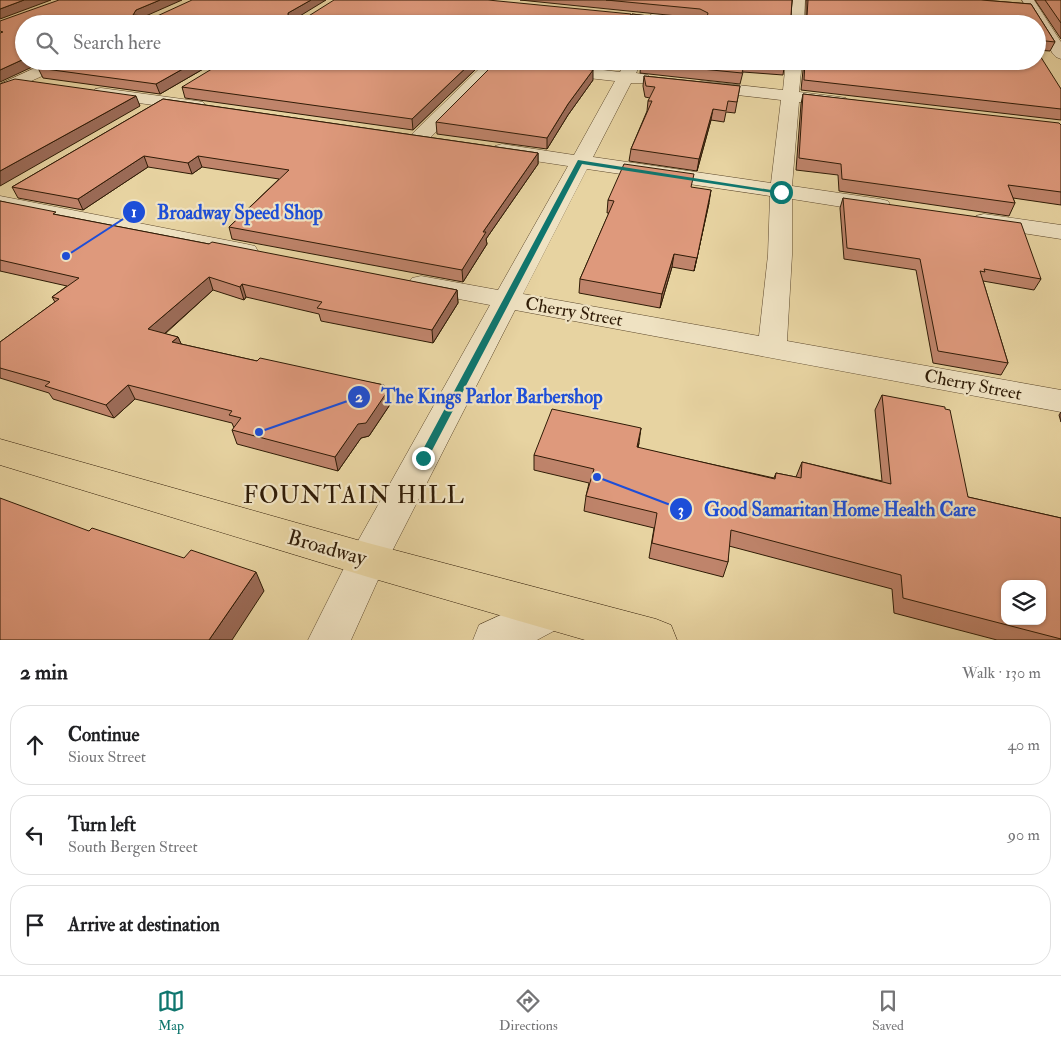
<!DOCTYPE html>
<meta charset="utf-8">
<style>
body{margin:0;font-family:"IM FELL Double Pica",serif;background:#f2f2f2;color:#202124}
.controls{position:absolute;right:15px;bottom:15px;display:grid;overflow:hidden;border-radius:10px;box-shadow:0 1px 4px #0004}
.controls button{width:45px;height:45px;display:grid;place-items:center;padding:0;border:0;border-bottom:1px solid #e0e0e0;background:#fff;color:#202124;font:25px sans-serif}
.stop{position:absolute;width:15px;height:15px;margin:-11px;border:4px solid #0f766e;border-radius:50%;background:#fff}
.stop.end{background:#0f766e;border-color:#fff;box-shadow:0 1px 5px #0008}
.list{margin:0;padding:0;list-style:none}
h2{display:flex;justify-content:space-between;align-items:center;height:65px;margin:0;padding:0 20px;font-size:21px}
h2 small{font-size:16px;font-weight:400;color:#757577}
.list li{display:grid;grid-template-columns:32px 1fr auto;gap:15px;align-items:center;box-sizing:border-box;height:80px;margin:0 10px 10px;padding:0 10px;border:1px solid #e0e0e0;border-radius:20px}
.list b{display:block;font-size:19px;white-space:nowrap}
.list p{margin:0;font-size:16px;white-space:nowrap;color:#757577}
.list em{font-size:16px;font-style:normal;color:#757577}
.icon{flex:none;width:28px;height:28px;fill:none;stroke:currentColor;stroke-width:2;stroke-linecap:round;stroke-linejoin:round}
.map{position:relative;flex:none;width:1061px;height:640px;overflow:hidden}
.search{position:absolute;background:#fff;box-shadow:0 1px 4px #0004;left:15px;right:15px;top:15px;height:55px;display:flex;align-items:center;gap:12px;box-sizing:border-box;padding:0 18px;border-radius:28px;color:#757577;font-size:19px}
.sheet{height:335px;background:#fff}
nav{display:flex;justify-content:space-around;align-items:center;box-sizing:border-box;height:70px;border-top:1px solid #e0e0e0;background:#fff;font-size:14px;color:#757577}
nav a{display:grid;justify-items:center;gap:2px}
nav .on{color:#0f766e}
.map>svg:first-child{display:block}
</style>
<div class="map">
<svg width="1061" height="640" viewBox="0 0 1061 640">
<rect width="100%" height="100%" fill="#e7d3a1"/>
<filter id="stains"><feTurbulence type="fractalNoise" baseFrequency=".004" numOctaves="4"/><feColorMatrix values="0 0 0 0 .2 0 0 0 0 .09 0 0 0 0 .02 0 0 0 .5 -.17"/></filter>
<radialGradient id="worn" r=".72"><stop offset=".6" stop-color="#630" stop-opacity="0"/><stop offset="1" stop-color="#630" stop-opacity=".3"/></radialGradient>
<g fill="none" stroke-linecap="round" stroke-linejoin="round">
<defs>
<g id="minor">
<path d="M661 0H673L659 24H645Z"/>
<path d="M793 0H805L804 24H790Z"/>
<path d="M1022 0H1034L1061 42V59L1056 57 1053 54Z"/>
<path d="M50 61H71L69 64 0 95V84Z"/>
<path d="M474 61H527L620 72 626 61H642L636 73 648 75 650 79 648 83H631L593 157 771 183 781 100 702 91 696 90 694 86 696 82 702 81 783 90 786 61H802L799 92 840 97 846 98 849 102 846 106 840 107 799 102 792 186 880 199 888 201 891 206 888 211 880 213 792 199V255L787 341 1061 390V412L515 310 382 571 351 640H308L354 548 490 305 412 290 408 284 412 278 421 276 498 290 568 166 502 156 495 154 492 150 495 146 502 144 574 155 615 81 498 68 426 142 419 144 412 142 409 138 412 134 482 66 476 64ZM587 169 770 196 768 255 759 336 523 294Z"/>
<path d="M101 88 197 101 203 102 206 106 203 110 197 111 95 97 92 93 95 89Z"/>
<path d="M0 196 246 244 255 246 258 251 255 256 246 258 0 210Z"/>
<path d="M984 214 1061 225V239L976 226 973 221 976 216Z"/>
<path d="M551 592 565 597 571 611 565 625 537 640H473L479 625Z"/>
</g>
<path id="major" d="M0 439 368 543 656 619 671 625 677 640H585L368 577 0 465Z"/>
</defs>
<use href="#minor" stroke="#5d492d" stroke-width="1"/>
<use href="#major" stroke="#2f1b06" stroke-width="1"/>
<use href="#minor" fill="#efe2c2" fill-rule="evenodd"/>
<use href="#major" fill="#e7d3a1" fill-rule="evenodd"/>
</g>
<g fill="#bf846b" stroke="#2f1b06">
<path d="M520 0H792L791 16H806V0H982L1031 4 1055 42 1050 51 1037 50V24H631L632 14 657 17H687Z"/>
<path d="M1035 0H1061V39Z"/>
<path d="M54 61H217L160 94 43 78 38 68Z"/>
<path d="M544 61H605L601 68Z"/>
<path d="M785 61 783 75 743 72 740 84 640 73 641 63Z"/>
<path d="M804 61H1037L1061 89V120L801 90Z"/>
<path d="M478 67 413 130 185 98 182 87Z"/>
<path d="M644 76 740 86 735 113 726 112 724 122 711 120 697 171 629 161 631 149 647 111 648 101 650 98 645 97 643 86Z"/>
<path d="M593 80 568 115 547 149 437 134 436 122Z"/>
<path d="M803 94 1061 125V205L1013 198 1015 203 1009 216 839 191 838 175 796 170 801 104Z"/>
<path d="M163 99 538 153V164L486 239 487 244 463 282 232 239 229 227 279 179 202 167 192 174 148 167 83 210 18 198 12 187Z"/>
<path d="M692 188 709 203 694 271 672 267 660 308 579 293 580 279 609 213H607L608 200Z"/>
<path d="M843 198 1041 279 1034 290 983 281 1008 363 1001 375 933 363 916 270 844 259 840 208Z"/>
<path d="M0 201 58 215 209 244 457 290 458 303 433 343 321 321 319 314 246 297 244 300 213 290 165 334 178 337 181 344 257 361 384 385 385 388 391 403 369 436 361 438 338 471 237 444 232 430 234 428 232 423 135 399 114 418 53 399 49 393 0 378V342L55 302 52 297 67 286 0 271Z"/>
<path d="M882 395 968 497 1061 518V640H997L894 613 892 589 729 546 728 562 723 577 649 558 654 528 584 511 586 496 589 483 534 470V455L639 443 638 448 774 478 776 473 796 477 802 462 882 481 875 410Z"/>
<path d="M1061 412V422L1059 415Z"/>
</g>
<g fill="#9b6b57" stroke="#2f1b06">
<path d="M24 0H51L0 19V9Z"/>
<path d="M160 0H182L139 19 133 15 136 10Z"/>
<path d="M311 0H326L290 22 288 16V13Z"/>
<path d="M631 14 630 24H625Z"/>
<path d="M24 59V61H45L0 82V70Z"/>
<path d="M197 61H217L160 94 156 84Z"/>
<path d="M473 61H478V67L413 130 412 119Z"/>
<path d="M601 61H605L601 68Z"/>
<path d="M593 70V80L568 115 547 149V138L568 104Z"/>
<path d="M136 96 140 106 0 186V171Z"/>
<path d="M713 109 711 120 697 171 699 159Z"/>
<path d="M538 153V164L486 239 487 244 463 282 462 270 483 232Z"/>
<path d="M144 156 148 167 83 210 78 199Z"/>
<path d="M198 156 202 167 192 174 188 163Z"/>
<path d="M711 190 709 203 694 271 697 258Z"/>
<path d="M674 254 672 267 660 308 662 294Z"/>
<path d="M209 277 213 290 154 343 148 329Z"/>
<path d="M242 284 246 297 244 300 240 287Z"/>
<path d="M457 290 458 303 433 343 432 330Z"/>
<path d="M178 337 184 350 172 342Z"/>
<path d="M128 385 135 399 114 418 106 405Z"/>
<path d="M384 385 386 394 389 389 391 403 369 436 361 438 338 471 335 457Z"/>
<path d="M641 428 639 443 634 463 637 447Z"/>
<path d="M256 572 264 591 232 640H209Z"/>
</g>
<g fill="#de997c" stroke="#2f1b06" fill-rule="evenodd">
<path d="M0 0H24L0 9Z"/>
<path d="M59 0H160L136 10 133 15 155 17 192 0H311L288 13V16L307 17 334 0H488L631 14 625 24H24V59L0 70V33L3 32 0 31V21Z"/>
<path d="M606 0H792L791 16H807L808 0H981L1031 4 1055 42 1037 40V24H634L632 14 657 17H707L708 13 700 9Z"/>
<path d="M1045 0H1061V23Z"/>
<path d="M1037 51 1061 89V109L804 80 805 61H1037Z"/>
<path d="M53 61H197L156 84 38 68Z"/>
<path d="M225 61H473L412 119 182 87Z"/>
<path d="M497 61H511L593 70 568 104 547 138 436 122Z"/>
<path d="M642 61H785V65L745 62 742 73 641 63Z"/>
<path d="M644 76 740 86 737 102 728 101 726 111 713 109 699 159 631 149 652 101H648L655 87 646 86Z"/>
<path d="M15 79 136 96 0 171V84Z"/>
<path d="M803 94 1059 123 1061 125V192L1008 185 1015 203 842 179 841 164 799 158Z"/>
<path d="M163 99 538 153 483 232H486L462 270 229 227 289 170 198 156 188 163 144 156 78 199 12 187Z"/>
<path d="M624 164 694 174 691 187 711 190 697 258 674 254 662 294 580 279 614 201 608 200Z"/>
<path d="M843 198 1021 223 1041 279 984 269 985 272 980 271 1008 363 938 351 920 259 847 248Z"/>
<path d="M0 201 56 212 53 214 209 244 212 242 457 290 432 330 317 308 322 302 242 284 240 287 209 277 148 329 178 337 172 342 257 361 260 358 384 385 382 388 389 389 366 423 358 424 335 457 232 430 241 418 229 415 232 411 128 385 106 405 45 386 50 382 0 368V342L59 299 52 297 79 278 0 260Z"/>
<path d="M882 395 945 407V409L950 410 968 497 1061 518V639L903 598 901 575 731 530 728 562 652 543 657 513 586 496 594 469 534 455 552 409 641 428 637 447 775 479 776 473 801 478 802 462 891 484ZM1005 584H1042V621H1005Z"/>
<path d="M0 498 89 531 92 528 184 558 191 550 256 572 209 640H0Z"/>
</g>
<path fill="#0f766e" d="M578 160 784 192 781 194 582 164 427 460H420V455Z"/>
<g text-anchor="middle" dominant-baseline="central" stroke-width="4.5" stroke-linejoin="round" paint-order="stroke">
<g font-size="18" fill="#2f1b06" stroke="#efe2c2">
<text transform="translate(574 312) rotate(10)">Cherry Street</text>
<text transform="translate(973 385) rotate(11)">Cherry Street</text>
</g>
<g font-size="21" fill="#2f1b06" stroke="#efe2c2">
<text transform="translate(327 548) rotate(16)">Broadway</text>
</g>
<g font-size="24" letter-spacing="1" fill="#2f1b06" stroke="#efe2c2">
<text x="354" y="495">FOUNTAIN HILL</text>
</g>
</g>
<path fill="none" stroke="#1d4ed8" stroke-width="2" d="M66 256L134 212M259 432L359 397M597 477L681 509"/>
<g fill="#1d4ed8" stroke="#efe2c2" stroke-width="2">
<circle cx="66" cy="256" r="5"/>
<circle cx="259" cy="432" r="5"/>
<circle cx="597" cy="477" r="5"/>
<circle cx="134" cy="212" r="12"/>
<circle cx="359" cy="397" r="12"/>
<circle cx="681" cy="509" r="12"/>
</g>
<g font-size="15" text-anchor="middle" font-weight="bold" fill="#fff">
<text x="134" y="217">1</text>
<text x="359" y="402">2</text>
<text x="681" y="515">3</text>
</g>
<g font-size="19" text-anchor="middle" font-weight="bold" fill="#1d4ed8" stroke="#efe2c2" stroke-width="4.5" stroke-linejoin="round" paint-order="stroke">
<text x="240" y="219">Broadway Speed Shop</text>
<text x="492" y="403">The Kings Parlor Barbershop</text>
<text x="840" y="516">Good Samaritan Home Health Care</text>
</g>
<rect width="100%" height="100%" filter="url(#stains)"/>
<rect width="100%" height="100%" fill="url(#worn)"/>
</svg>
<div class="controls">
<button><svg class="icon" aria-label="layers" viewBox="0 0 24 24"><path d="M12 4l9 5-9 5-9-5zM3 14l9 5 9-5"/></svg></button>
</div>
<div class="stop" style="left:781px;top:192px"></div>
<div class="stop end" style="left:423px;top:458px"></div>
<div class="search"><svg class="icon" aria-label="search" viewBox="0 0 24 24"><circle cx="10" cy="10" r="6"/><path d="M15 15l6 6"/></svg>Search here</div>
</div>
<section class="sheet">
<h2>2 min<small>Walk · 130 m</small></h2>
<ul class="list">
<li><svg class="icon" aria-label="ahead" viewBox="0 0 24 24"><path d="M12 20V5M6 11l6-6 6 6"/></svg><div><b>Continue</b><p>Sioux Street</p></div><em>40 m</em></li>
<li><svg class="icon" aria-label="left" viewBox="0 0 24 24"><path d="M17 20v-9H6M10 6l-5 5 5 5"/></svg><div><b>Turn left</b><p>South Bergen Street</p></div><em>90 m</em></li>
<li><svg class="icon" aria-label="arrive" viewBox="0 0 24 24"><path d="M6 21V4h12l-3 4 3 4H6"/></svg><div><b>Arrive at destination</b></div></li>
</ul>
</section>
<nav>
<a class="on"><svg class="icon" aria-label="map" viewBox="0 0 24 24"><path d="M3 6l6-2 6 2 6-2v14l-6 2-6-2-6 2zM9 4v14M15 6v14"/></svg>Map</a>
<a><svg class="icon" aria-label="directions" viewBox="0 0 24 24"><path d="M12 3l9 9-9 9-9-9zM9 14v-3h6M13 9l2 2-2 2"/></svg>Directions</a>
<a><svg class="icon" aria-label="saved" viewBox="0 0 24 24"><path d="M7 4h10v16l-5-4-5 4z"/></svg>Saved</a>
</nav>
